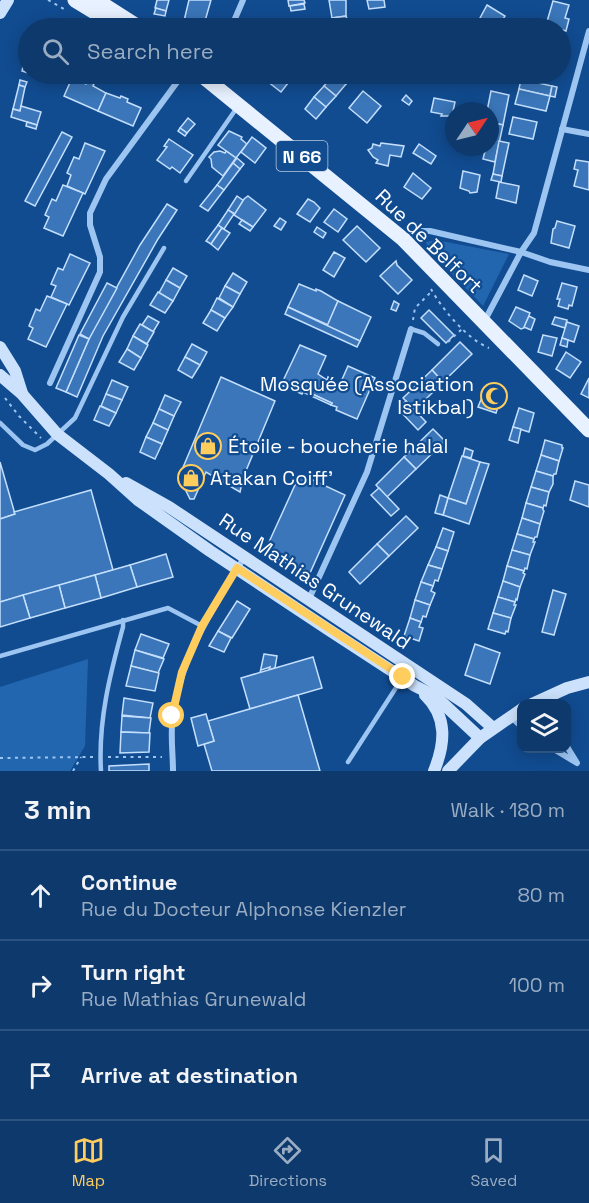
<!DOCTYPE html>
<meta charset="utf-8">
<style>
body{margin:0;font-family:"Space Grotesk",sans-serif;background:#1b4475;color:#f1f3f6}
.controls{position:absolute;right:18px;bottom:18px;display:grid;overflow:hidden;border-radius:12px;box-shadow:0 3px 15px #0003}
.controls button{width:54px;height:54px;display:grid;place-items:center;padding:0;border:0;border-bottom:2px solid #2d5380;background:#0d396d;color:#f1f3f6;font:30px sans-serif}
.compass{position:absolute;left:445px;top:102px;width:54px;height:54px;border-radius:50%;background:#0d396d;box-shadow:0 3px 15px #0003;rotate:55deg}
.stop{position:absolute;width:18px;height:18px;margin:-14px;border:4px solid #ffcd5e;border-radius:50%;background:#fff}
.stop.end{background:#ffcd5e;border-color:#fff;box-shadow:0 2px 6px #0008}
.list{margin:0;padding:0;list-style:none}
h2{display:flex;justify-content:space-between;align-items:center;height:78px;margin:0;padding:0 24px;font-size:26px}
h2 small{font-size:20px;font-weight:400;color:#9aacc2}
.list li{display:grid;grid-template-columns:39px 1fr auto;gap:18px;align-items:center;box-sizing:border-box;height:90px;padding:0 24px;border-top:2px solid #2d5380}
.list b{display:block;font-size:22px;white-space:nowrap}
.list p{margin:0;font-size:20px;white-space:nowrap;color:#9aacc2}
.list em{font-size:20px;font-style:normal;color:#9aacc2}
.icon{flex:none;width:33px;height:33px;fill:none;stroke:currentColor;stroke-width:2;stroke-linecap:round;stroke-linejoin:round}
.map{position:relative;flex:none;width:589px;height:771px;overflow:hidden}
.search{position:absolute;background:#0d396d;box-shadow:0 3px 15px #0003;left:18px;right:18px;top:18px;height:66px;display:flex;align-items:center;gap:15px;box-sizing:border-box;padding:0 21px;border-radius:33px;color:#9aacc2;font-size:22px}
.sheet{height:348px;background:#0d396d}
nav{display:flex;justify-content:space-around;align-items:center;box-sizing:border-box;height:84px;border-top:2px solid #2d5380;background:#0d396d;font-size:16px;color:#9aacc2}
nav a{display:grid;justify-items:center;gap:3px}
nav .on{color:#ffcd5e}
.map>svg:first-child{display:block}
</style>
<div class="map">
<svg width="589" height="771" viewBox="0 0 589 771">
<rect width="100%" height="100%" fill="#114c91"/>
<g fill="#2366b0">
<path d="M436 240 509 254 483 306 427 248 426 242Z"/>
<path d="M88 659 85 746 70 771H0V687Z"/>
</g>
<g fill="#3a76b9" stroke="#c4dffd" stroke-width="1.5">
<path d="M157 0H169L166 11 155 8Z"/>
<path d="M189 0H211L203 28 183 25Z"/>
<path d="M288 0H304L305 3 289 6Z"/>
<path d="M329 0H346V16L332 18Z"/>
<path d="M367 0H384L385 7 369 9Z"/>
<path d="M553 1 569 5 565 18 569 19 566 31 546 25Z"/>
<path d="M304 4 305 9 291 11 290 6Z"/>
<path d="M487 5 505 16 498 28 479 20Z"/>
<path d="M156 8 166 11 165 16 154 14Z"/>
<path d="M346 16 350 28H333L332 18Z"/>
<path d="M26 54H28V73L22 71Z"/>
<path d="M267 74H303L296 81 292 78 281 92 263 78Z"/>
<path d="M334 74 346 84 336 96 324 86Z"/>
<path d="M334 74H354L346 84Z"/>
<rect x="448" y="74" width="8" height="4"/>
<path d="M72 78 86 84 87 81 94 84 93 86 106 93 98 111 64 96Z"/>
<path d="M521 79 552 86 550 96 519 89Z"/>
<path d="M20 80 27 82 25 87 19 85Z"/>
<path d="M19 85 25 87 20 111 13 109Z"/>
<path d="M324 86 336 96 326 107 314 97Z"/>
<path d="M552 86 557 87 555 97 550 96Z"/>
<path d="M519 89 550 96 546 111 515 104Z"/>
<path d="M363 91 381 106 367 123 349 108Z"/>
<path d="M491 91 509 95 503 125 490 122V111H487Z"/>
<path d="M106 93 120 98 121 96 128 99 127 102 141 108 133 126 98 111Z"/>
<path d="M406 95 412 101 409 105 402 100Z"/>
<path d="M314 97 326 107 316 119 305 109Z"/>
<path d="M434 98 455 102 452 116H441L442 114 431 112Z"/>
<path d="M21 106 41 112 37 125 11 117 13 109 20 111Z"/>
<path d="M513 117 537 122 533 139 509 134Z"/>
<path d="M188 118 195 124 187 133 180 128Z"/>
<path d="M27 122 37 125 36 129 26 126Z"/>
<path d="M491 122 503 125 495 162 483 159 486 147H490Z"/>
<path d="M180 128 187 133 185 136 178 131Z"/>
<path d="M229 131 242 137 241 139 247 144 236 158 218 145Z"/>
<path d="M62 132 72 137 35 206 25 201Z"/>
<path d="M252 137 266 148 255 163 241 152Z"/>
<path d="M169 139 193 155 180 173 172 167 170 169 157 160 167 147 164 146Z"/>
<path d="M499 141 509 143 502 176 493 174Z"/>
<path d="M85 143 105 151 85 194 67 186 71 175 67 173 74 157 79 159Z"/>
<path d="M381 143 404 146 401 157 390 155 388 166 376 163 378 160 373 157 368 150 372 148 373 144 380 146Z"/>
<path d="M419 144 436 156 431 164 413 153Z"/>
<path d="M220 151 225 153 226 151 236 158 223 176 212 167 211 159 209 157 214 152Z"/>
<path d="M237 158 244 164 240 169 233 163Z"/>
<path d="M576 160 589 162V190L574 186 578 170 574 169Z"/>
<path d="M233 163 240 169 224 190 217 185Z"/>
<path d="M463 171 480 175 477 192 470 193 469 191 460 188Z"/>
<path d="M413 173 431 188 422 199 404 187Z"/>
<path d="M493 174 502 176 501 182 491 180Z"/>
<path d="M499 182 519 186 516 203 496 198Z"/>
<path d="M63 185 83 193 63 236 44 228 49 217 45 215 52 199 56 201Z"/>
<path d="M217 185 224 190 208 211 200 206Z"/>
<path d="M237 196 244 201 235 214 228 210Z"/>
<path d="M248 196 266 210 253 227 234 215 244 199Z"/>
<path d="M308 199 314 202 320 208 310 222 297 214Z"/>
<path d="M167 204 177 210 158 239 103 336 77 397 66 392 92 332 140 245Z"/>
<path d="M334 209 347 219 338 232 324 222Z"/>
<path d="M228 210 234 214 224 229 218 225Z"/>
<path d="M280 218 286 222 281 230 274 226Z"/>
<path d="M242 220 253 227 250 231 239 224Z"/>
<path d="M557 221 575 226 569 248 551 243 553 229 555 228Z"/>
<path d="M218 225 222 228 211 244 206 241Z"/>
<path d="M357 226 380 248 366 262 343 240Z"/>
<path d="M317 227 326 233 323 238 314 232Z"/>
<path d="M222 228 230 233 218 250 211 244Z"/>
<path d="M334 252 345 258 334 277 323 270Z"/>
<path d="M70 254 90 263 69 305 51 297 56 286 51 284 58 268 63 270Z"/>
<path d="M396 261 397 265 412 280 398 294 380 276Z"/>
<path d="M173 268 187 276 180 288 166 280Z"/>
<path d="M233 273 247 282 240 294 225 286Z"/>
<path d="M524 275 538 281 532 296 518 290Z"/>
<path d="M166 280 180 288 173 301 159 293Z"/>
<path d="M107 283 117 288 89 339 80 334Z"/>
<path d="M562 283 577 287 572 306 569 305 568 309 558 306 560 299H557Z"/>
<path d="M299 284 316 291V289L321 291 338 301 328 325 288 307Z"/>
<path d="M225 286 240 294 233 307 219 298Z"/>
<path d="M158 292 173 301 165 313 150 305Z"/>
<path d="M47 296 67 304 46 347 28 339 33 328 29 326 36 309 40 311Z"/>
<path d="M217 298 233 307 225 318 211 310Z"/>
<path d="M338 301 371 317 360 341 327 326Z"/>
<path d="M394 301 399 304 396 311 391 309Z"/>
<path d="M288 307 360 341 357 347 285 314Z"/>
<path d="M516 307 530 313 524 328 521 329 509 321Z"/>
<path d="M211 310 225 318 217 331 203 323Z"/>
<path d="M429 310 454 335 446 343 421 318Z"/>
<path d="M148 316 159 322 153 332 142 325Z"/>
<path d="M529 316 535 319 531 330 524 327Z"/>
<path d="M555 317 567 320 565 328 552 324Z"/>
<path d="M567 322 579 326 574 342 562 338Z"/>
<path d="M140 324 154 332 147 344 133 336Z"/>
<path d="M79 335 89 339 66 392 56 388Z"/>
<path d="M543 335 557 338 552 356 538 352Z"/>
<path d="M133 336 148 345 141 358 127 349Z"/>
<path d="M562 338 568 340 567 347 560 345Z"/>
<path d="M460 342 472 354 443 382 432 370Z"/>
<path d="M192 344 207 352 200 365 185 357Z"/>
<path d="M300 345 326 356 318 374 327 380 328 377 331 379 330 381 340 384 348 366 375 378 357 419 336 410 337 407 331 405 332 403 310 393 309 395 303 392 302 394 281 385Z"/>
<path d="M127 349 141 358 134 370 119 362Z"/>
<path d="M566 352 581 362 570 378 556 369Z"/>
<path d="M185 357 200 365 192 378 178 370Z"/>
<path d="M432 370 443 382 415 410 403 398Z"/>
<path d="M221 377 275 401 243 478 240 492 206 472 194 499H190L179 477Z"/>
<path d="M589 378V398L581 394Z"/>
<path d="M112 380 128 387 122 400 106 394Z"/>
<path d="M487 385 493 386 494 390 502 393 496 413 478 407Z"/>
<path d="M310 393 332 403 331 405 309 395Z"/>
<path d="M106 394 122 400 116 413 101 406Z"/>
<path d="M165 395 181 402 174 416 159 409Z"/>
<path d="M406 401 426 422 418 430 398 409Z"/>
<path d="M100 406 116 413 109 426 94 420Z"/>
<path d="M519 408 534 413 529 432 513 427Z"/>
<path d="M159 409 174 416 168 430 153 423Z"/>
<path d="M153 423 168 430 162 444 146 437Z"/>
<path d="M513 427 521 429 518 443 509 440Z"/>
<path d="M433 429 445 441 416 469 404 457Z"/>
<path d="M146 437 162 444 155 459 140 452Z"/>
<path d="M545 440 562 445V448H563L559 461 541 455Z"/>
<path d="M465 448 473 451 471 458 463 456Z"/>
<path d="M541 455 559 461 556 474H554L553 476 536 471Z"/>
<path d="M462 456 480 462 466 504 448 498Z"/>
<path d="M404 457 416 469 387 497 376 485Z"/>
<path d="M0 462 15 514 0 519Z"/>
<path d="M480 462 489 464 469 524 443 515 448 498 466 504Z"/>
<path d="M536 471 553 476V484L549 492 531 487Z"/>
<path d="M300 474 345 495 310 573 264 553Z"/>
<path d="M575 481 589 485V507L570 500Z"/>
<path d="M531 487 549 492 546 506 544 505 543 508 526 503Z"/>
<path d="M379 488 399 509 391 516 371 495Z"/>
<path d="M91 490 113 570 0 602V519L15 514 14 512Z"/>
<path d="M440 495 448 498 443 515 435 513Z"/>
<path d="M526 503 543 508V510L544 511 540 524 522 518Z"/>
<path d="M406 516 418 528 389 556 377 544Z"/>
<path d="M522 518 540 524 537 537H535L534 539 517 534Z"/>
<path d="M443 528 454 532 448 551 436 547Z"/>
<path d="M517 534 534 539 533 542H535L530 555 512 550Z"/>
<path d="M377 544 389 556 360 584 349 572Z"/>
<path d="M436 547 448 551 442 569 428 565Z"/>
<path d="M512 550 530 555 527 569 525 568 524 571 507 566Z"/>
<path d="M166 554 173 577 137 587 130 565Z"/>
<path d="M130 565 137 587 101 598 95 575Z"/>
<path d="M428 565 442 569 438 581 435 580 433 586 421 582Z"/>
<path d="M507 566 524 571 523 573 525 574 520 587 503 581Z"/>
<path d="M95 575 101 598 65 608 59 585Z"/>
<path d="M503 581 520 587 517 600 516 599 515 602 498 597Z"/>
<path d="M421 582 433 586 431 591 435 593 430 605 415 600Z"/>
<path d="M59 585 65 608 30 618 23 595Z"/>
<path d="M553 590 566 594 554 635 542 632Z"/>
<path d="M23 595 30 618 0 627V602Z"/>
<path d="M498 597 515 602 514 605H516L511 618 493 613Z"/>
<path d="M415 600 430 605 426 617 423 616 421 622 410 618Z"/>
<path d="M237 601 250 609 232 638 218 631Z"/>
<path d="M493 613 511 618 508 632 506 631 505 634 488 629Z"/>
<path d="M410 618 421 622 419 627 423 628 419 641 404 636Z"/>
<path d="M218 631 231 638 224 652 209 646Z"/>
<path d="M141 634 169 644 163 658 135 650Z"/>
<path d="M475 644 500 653 490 684 465 675Z"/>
<path d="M135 650 164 659 158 673 131 666Z"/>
<path d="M264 654 277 656 275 668 269 670 270 667 261 670 260 673Z"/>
<path d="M313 657 322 688 250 709 241 678Z"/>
<path d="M131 666 159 673 155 691 126 686Z"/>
<path d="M298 695 320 771H212L204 744 214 741 208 721Z"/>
<path d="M124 698 153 703 150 718 122 715Z"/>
<path d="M206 714 214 741 198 746 191 718Z"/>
<path d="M122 716 151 718 149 733 121 732Z"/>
<path d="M121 732 150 733 149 752 120 753Z"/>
<path d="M149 764V771H109V766Z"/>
</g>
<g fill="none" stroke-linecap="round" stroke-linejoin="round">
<g stroke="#9dc5f2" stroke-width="2" stroke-dasharray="3 4.5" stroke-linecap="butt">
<path d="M48 0 64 9"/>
<path d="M431 289C442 309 467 339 489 348"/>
<path d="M413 320 415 308 432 291"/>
<path d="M448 342 463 328"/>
<path d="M5 398 19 416 41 438"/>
<path d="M108 757H162"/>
<path d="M0 758 93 757"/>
<path d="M73 771 81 757"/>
</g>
<g stroke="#9dc5f2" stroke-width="4.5">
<path d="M186 181 236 109"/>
<path d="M411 329 424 333 438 344"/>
<path d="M0 423 23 445 35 450 47 444 75 418 123 317 164 248"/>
<path d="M0 656 168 608 202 626"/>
<path d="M348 762 401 680"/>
<path d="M101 771C98 721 110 674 123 627V620"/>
</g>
<g stroke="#9dc5f2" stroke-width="6">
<path d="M231 28 243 0"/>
<path d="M562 129 589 134"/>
<path d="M405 238 415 231H430L521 252 550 262 589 270"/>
<path d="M485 320 521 252 534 233 589 31"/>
<path d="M50 383 100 272V257L90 225V213L106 179 183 74"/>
<path d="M309 599 367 472 411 329"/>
<path d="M510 716 522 727"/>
<path d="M552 748 577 763 566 745"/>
<path d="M173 771C173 753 170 733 173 715 181 655 214 607 245 556"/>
</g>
<g stroke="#cce2fc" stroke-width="12">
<path d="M0 13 8 0"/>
<path d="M0 347 15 371 22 393"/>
<path d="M0 375 22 394 57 434 109 474 138 500 210 551 329 630 415 686 435 696 480 738"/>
<path d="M126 483 169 507 466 704 493 728"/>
<path d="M425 695C448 717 445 744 434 771"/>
<path d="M532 704 567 688 589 682"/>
<path d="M448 771 480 738 522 709"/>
</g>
<g stroke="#e8f1ff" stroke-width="15">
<path d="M75 0 121 28"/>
<path d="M96 0 140 28"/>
<path d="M200 74 403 239 589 430"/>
</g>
</g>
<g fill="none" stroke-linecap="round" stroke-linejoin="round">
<path stroke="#ffcd5e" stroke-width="8" d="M172 716 182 672 202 626 237 568 403 677"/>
</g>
<defs>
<symbol id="mosque-ring" viewBox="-11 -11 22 22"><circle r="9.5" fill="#114c91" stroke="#ffcd5e" stroke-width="1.5"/><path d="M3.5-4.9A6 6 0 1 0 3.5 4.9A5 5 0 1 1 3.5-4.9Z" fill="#ffcd5e"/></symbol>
<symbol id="shop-ring" viewBox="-11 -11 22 22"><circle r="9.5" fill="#114c91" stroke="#ffcd5e" stroke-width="1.5"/><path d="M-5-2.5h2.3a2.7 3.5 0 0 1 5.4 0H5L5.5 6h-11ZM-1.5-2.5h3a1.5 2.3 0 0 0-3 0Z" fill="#ffcd5e"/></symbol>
</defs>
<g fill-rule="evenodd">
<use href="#mosque-ring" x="479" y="381" width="30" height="30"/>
<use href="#shop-ring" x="193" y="431" width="30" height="30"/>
<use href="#shop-ring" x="176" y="463" width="30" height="30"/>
</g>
<g text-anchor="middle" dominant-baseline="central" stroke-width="4.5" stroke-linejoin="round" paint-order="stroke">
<rect fill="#114c91" stroke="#b8c9de" stroke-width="1.5" x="276.5" y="141" width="51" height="30" rx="4.5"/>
<g font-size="18" font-weight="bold" fill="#fff">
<text x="302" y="156">N 66</text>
</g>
<g font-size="20" fill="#fff" stroke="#114c91">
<text transform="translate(429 241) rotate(44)">Rue de Belfort</text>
<text transform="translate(315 581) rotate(34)">Rue Mathias Grunewald</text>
</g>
<g font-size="20" fill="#fff" stroke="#114c91" text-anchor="start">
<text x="474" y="384" text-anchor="end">Mosquée (Association<tspan x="474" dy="23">Istikbal)</tspan></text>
<text x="228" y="446">Étoile - boucherie halal</text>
<text x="210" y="478">Atakan Coiff'</text>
</g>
</g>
</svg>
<div class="controls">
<button><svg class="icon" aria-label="layers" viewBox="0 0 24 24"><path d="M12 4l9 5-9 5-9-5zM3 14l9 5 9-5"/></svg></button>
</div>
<svg class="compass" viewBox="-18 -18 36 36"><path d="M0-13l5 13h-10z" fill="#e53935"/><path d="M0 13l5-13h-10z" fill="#9aacc2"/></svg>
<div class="stop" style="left:172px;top:716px"></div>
<div class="stop end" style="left:403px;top:677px"></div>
<div class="search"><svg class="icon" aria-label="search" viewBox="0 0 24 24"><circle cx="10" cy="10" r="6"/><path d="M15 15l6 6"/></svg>Search here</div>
</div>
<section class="sheet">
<h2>3 min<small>Walk · 180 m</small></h2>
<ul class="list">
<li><svg class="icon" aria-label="ahead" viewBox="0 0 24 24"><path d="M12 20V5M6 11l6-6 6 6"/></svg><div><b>Continue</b><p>Rue du Docteur Alphonse Kienzler</p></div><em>80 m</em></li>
<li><svg class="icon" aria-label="right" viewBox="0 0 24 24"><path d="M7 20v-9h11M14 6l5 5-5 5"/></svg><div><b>Turn right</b><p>Rue Mathias Grunewald</p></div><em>100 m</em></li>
<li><svg class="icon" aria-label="arrive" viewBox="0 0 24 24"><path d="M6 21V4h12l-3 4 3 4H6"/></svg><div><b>Arrive at destination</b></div></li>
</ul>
</section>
<nav>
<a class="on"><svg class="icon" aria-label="map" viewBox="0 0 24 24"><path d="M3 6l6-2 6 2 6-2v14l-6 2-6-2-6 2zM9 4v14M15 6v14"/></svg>Map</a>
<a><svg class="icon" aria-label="directions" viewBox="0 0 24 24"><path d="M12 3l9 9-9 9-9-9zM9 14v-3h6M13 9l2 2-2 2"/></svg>Directions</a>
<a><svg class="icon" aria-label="saved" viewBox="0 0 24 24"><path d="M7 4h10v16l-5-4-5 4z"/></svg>Saved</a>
</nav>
